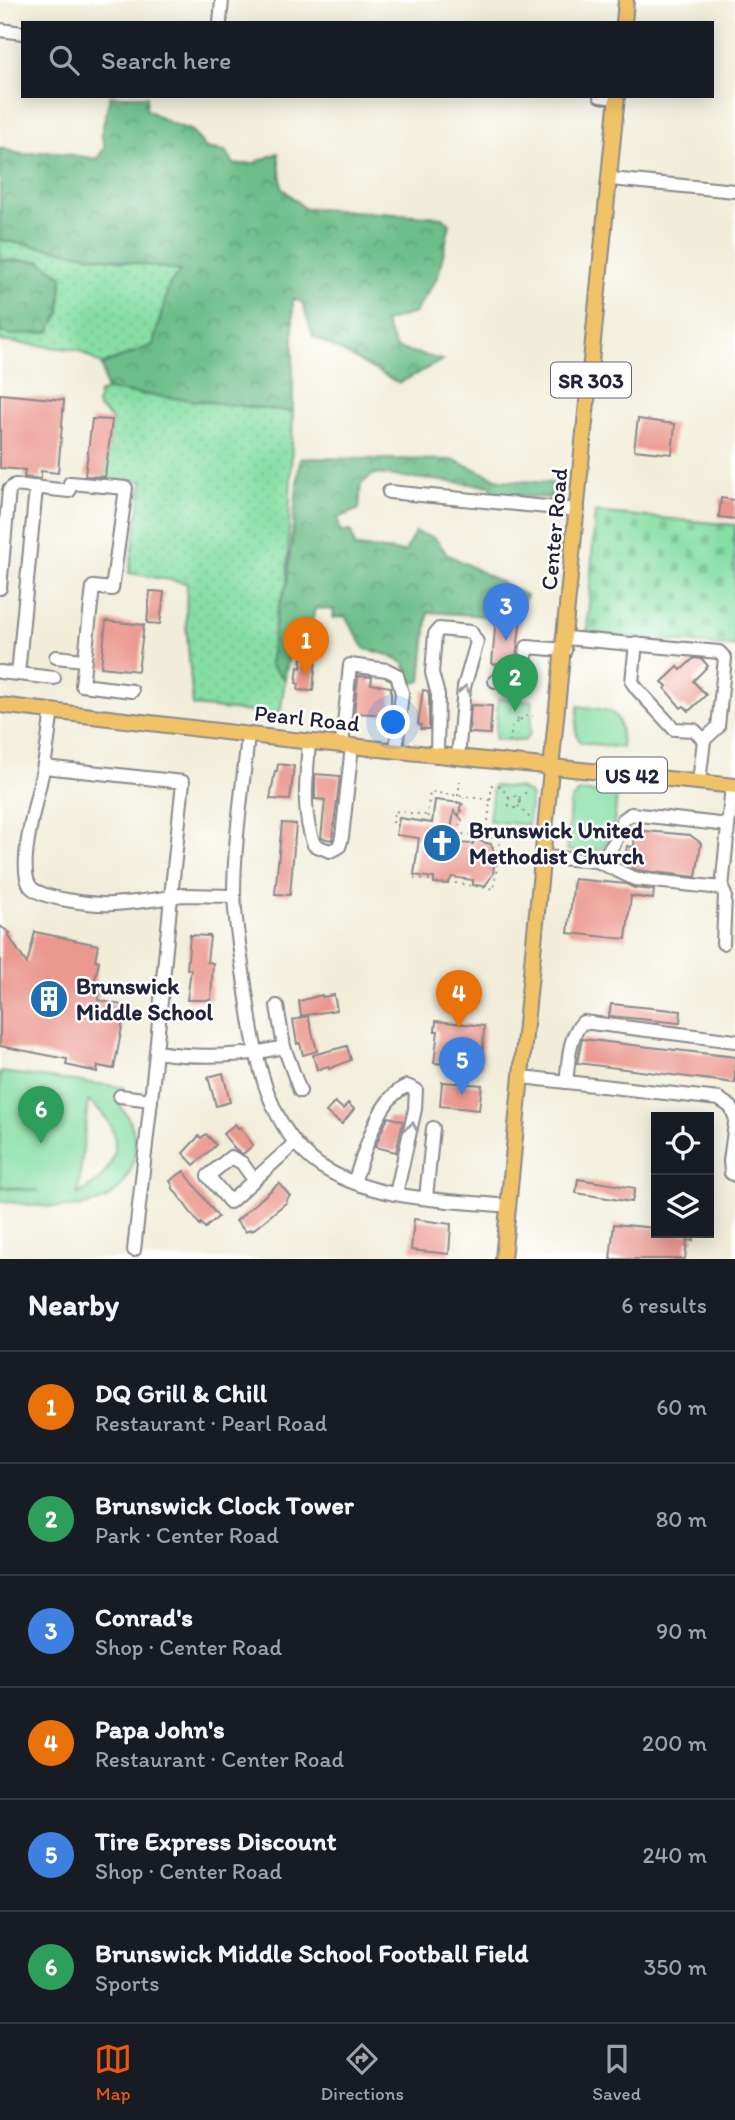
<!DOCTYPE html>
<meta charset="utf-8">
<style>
body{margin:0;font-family:Itim,sans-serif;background:#20242c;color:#f1f3f6}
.controls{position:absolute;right:21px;bottom:21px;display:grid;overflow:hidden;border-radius:0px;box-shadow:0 4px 18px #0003}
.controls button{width:63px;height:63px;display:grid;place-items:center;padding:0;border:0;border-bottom:2px solid #363941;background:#171b24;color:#f1f3f6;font:35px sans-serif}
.you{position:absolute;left:394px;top:723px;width:24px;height:24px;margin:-18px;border:5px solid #fff;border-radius:50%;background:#1a73e8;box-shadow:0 0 0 10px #1a73e833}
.badge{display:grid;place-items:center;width:46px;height:46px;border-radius:50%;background:#ea580c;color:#fff;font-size:23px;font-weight:700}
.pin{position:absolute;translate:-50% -58px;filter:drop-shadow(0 2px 4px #0008)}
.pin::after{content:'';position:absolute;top:37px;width:24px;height:21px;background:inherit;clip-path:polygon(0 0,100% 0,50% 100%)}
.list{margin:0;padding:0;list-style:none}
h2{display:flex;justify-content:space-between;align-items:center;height:91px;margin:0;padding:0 28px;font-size:30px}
h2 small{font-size:23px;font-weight:400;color:#9ea1a6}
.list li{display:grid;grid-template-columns:46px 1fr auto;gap:21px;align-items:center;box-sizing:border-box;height:112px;padding:0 28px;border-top:2px solid #363941}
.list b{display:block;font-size:26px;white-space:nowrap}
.list p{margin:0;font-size:23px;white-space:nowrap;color:#9ea1a6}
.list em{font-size:23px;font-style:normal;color:#9ea1a6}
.icon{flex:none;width:38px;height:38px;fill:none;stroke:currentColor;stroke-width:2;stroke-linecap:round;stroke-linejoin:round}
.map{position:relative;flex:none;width:735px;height:1259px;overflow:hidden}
.search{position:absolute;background:#171b24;box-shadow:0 4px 18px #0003;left:21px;right:21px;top:21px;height:77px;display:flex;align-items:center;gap:18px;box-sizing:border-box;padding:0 24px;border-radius:0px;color:#9ea1a6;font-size:26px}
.sheet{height:763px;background:#171b24}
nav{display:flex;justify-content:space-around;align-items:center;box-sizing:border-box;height:98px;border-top:2px solid #363941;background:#171b24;font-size:19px;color:#9ea1a6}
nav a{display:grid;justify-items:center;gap:4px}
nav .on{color:#ea580c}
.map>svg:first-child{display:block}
</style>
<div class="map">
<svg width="735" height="1259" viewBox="0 0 735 1259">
<defs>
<pattern id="grass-dots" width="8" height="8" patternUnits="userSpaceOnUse" patternTransform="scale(1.75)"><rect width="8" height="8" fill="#85dea3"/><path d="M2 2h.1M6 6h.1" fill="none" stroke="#73be8d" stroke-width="1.8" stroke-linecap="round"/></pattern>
<pattern id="forest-crowns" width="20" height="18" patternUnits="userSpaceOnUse" patternTransform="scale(1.75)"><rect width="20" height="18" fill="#6cbd89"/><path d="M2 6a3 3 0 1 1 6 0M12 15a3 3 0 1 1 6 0" fill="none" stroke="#589971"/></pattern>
<pattern id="cemetery-stones" width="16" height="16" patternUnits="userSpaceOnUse" patternTransform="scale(1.75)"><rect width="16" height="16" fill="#85dea3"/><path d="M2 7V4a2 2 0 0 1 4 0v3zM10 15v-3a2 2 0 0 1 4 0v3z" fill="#73be8d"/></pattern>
<pattern id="park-tufts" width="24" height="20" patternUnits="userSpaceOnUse" patternTransform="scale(1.75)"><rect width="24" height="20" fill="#85dea3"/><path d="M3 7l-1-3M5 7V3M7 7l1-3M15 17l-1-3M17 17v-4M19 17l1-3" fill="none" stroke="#73be8d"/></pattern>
</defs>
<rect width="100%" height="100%" fill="#fff"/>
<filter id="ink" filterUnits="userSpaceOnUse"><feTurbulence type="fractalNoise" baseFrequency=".0143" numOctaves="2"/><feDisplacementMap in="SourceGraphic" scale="14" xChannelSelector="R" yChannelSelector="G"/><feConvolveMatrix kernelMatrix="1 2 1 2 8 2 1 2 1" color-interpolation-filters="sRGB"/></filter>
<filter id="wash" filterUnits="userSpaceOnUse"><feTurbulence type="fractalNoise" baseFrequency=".00686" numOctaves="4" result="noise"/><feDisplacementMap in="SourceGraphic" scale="28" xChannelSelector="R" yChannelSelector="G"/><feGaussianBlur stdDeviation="1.57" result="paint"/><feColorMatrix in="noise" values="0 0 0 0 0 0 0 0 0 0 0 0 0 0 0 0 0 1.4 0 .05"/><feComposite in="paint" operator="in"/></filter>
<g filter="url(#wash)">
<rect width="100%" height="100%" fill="#f1edd9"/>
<g fill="url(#grass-dots)" stroke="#54806f" stroke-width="2">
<path d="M0 240 181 270 169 285 153 346 102 365 78 350 0 341V332L12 335 60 313 62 277 40 261 0 260Z"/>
<path d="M114 387 161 396 293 412 287 583 276 615 279 675 285 679 280 715 193 706 186 622 187 583 129 573 143 481 104 479 112 420 97 406 99 393Z"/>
</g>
<g fill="url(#forest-crowns)" stroke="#477062" stroke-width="2">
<path d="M110 96H147L146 109 170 123 191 130 206 148 225 151 235 165 254 163 278 153 282 188 304 208 443 217 450 224 438 276 415 313 384 322 396 348 443 360 399 383 313 336 302 302 293 299V412L106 390 102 365 153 345 169 285 180 271 0 240V148L24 155 47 151 97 159 105 147 101 134Z"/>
<path d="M0 260 40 261 62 276 60 313 49 332 12 335 0 332Z"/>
<path d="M300 458 454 460 500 480 553 483 552 498 493 495 491 486 374 474 361 484 359 509 338 518 340 532 351 531 355 547 405 552 415 532 435 538 447 554 527 596 516 608 489 602 484 616 428 612 421 681 413 683 404 663 388 655 365 649 345 616 333 618 334 610 315 608 310 632C289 641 288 658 285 679L270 665 276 615 287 583Z"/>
</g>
<path fill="url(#cemetery-stones)" stroke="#54806f" stroke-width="2" d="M595 512 735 525V647L587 633Z"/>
<path fill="url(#park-tufts)" stroke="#54806f" stroke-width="2" d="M498 698 533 701 530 734 524 741 495 739Z"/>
<g fill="#85dea3" stroke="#54806f" stroke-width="2" fill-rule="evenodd">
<path d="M578 706C615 711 620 708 622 748L580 742 576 733Z"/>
<path d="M493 786 518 788 528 792 531 797 528 825 489 821Z"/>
<path d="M580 791 617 795C613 831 616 862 567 850L570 804 572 799Z"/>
<path d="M0 1072 123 1087 121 1102H117C131 1117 138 1137 134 1157 121 1225 48 1206 0 1201V1188L39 1191 0 1186ZM88 1101C130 1130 120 1173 78 1194Z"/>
</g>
<g id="blocks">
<g fill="#eb988e">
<path d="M0 394 64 400 58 473 41 471V479L24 477 25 470 0 468Z"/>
<path d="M92 419 112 420 105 477 85 476Z"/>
<path d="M638 419 675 424 672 454 634 450Z"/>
<path d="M721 498 735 500V519L719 517Z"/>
<path d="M150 591 164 592 160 624 147 623Z"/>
<path d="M496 616 521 618 515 666 492 664Z"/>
<path d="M106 621 144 625 138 671 101 667Z"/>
<path d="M302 657 316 659 313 691 298 690 299 684 296 683 298 667 301 668Z"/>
<path d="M694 658 702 659 708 666 693 681 706 695 689 711 684 706 681 708 665 689 667 686 662 682 678 667 681 670Z"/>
<path d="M358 676 372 677 371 684 391 687V715L354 713Z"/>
<path d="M423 690 428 691 429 696V729H420L421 725 418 724Z"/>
<path d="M471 705 492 706 490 734 469 733Z"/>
<path d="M278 764 294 766 290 800 270 799 275 771H277Z"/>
<path d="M315 774 340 776 332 840 321 838 325 800 315 799Z"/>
<path d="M435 800 461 803 459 816 454 811 450 837 456 838V843L473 844 474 840 491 844 495 856 493 874 485 886 473 885V880L452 877 448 884 434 883V878L414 875 419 838 396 835 399 818 432 823Z"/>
<path d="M282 823 296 824 290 895 275 894Z"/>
<path d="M635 830 690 835 701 843 696 877 637 870 632 868V860L625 859 627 846 634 847Z"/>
<path d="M574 879 626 884 634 888 654 890 653 899 631 896 626 939 568 933Z"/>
<path d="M0 926 10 933 8 935 27 964 35 932 98 945 95 960 99 961 94 985 101 987 98 1000 126 1006 114 1069 98 1066 97 1072 66 1065 67 1059 0 1046Z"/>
<path d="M190 935 210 936 207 962 213 963 211 1000H187L191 969H187Z"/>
<path d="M322 995V997L334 995 337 1010 301 1016 299 1001Z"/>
<path d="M611 1004 681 1011 680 1023 609 1016Z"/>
<path d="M308 1016 317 1051 303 1055 300 1043 297 1044 293 1020Z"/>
<path d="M436 1021 484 1026 482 1067 434 1063 438 1031H435Z"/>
<path d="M582 1039 735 1057V1083L577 1063Z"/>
<path d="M347 1046 351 1060 329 1069 328 1066 317 1070 313 1055Z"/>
<path d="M223 1073 230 1102 216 1106 208 1077Z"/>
<path d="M442 1082 482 1085 479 1110 440 1106Z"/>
<path d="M335 1102 343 1109 348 1103 354 1109 342 1124 326 1112Z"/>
<path d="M388 1117 403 1121 396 1152 375 1147Z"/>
<path d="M235 1124 238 1128 240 1127 253 1145 243 1154 236 1150 223 1134Z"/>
<path d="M206 1134 216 1145 194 1165 183 1153 199 1136 201 1138Z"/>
<path d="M184 1171 218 1217 205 1228 201 1223 200 1225 172 1187 173 1186 170 1181Z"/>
<path d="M578 1179 635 1188 632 1202 576 1193Z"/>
<path d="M279 1183 290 1196 286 1200 287 1202 252 1231 250 1229 246 1232 236 1221Z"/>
<path d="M414 1219 451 1224 449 1254 411 1250Z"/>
<path d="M614 1224 656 1228V1233H694L693 1241 687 1240 685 1259H610Z"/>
</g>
</g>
</g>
<g filter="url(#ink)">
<use href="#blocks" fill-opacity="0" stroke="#8a888a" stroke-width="2"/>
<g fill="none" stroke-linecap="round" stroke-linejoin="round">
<defs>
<g id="minor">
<path d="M220 23 222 0"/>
<path d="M0 30 23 33"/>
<path d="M600 96 617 98"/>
<path d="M611 179 735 191"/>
<path d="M70 483 126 488 112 589 93 587 82 685 132 691"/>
<path d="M389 492 578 510"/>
<path d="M0 588 9 490 15 485 69 491"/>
<path d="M566 638 719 652 725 658 718 727 704 740 699 782"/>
<path d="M636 643 632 682 637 689 674 729 694 730 704 740"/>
<path d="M56 657 84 660"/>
<path d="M0 672 54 678"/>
<path d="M18 674 36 488"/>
<path d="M495 681 522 684 527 647 565 650"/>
<path d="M52 711C49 728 48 747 44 764 40 790 16 864 30 886 39 899 96 905 112 904 132 903 152 900 171 897L156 1052C198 1058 242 1057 284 1047"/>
<path d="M248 735C243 788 234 841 234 894 235 922 240 950 244 978 253 1041 262 1125 319 1165 373 1201 447 1200 509 1206"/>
<path d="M309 741C307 777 301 811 314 845L330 851 339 847 342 837 352 746"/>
<path d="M342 744 350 665 387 670 397 675 402 693 396 750"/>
<path d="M437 755 438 695 432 673 435 634 439 629 471 632 477 642 464 687 458 758"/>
<path d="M44 767 183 782 171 897 182 895 234 896"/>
<path d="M544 857 597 861C613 849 618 839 623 820L631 814 728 825"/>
<path d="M597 861 635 879 722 888"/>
<path d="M723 943 725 895 722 888 732 786"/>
<path d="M277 1006 284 1047 300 1091"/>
<path d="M522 1077 719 1099 731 1107 735 1117"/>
<path d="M566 1082C569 1062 568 1036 583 1022L735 1041"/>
<path d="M120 1096 151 1100 134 1250"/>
<path d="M151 1100 156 1052"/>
<path d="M735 1123 730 1161 731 1173 735 1175"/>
<path d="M254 1180 242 1163 231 1157 208 1176 230 1202 295 1143"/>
<path d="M354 1182C365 1153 377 1098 407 1086L416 1090 415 1109 396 1194"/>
<path d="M426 1198 433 1128"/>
</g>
<g id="major">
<path d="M624 23 626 0"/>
<path d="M0 705 284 739 735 786"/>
<path d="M503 1259 617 96"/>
</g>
</defs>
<use href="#minor" stroke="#8a888a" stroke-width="16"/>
<use href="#major" stroke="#8a888a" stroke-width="18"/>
<g stroke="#8a888a" stroke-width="2" stroke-dasharray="2 5" stroke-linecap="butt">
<path d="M517 719 520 720 519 723 516 722Z"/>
<path d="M520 720 525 716H533"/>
<path d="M510 742 512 726 516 722"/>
<path d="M499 785 510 798"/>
<circle cx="514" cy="802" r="6"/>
<path d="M519 798 529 790"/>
<path d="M457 803 460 781"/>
<path d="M518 806 530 818"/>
<path d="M461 820 468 821"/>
<path d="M488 821 492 784"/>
<path d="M432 823 427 815 430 792 490 800"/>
<path d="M398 825H393L394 811 426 815"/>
<path d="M458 833 464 798"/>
<path d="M492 847 498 848"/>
<path d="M414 878 434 880"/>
<path d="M448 882 494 889 500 839 455 833 454 836"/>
</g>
<use href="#minor" stroke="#fff" stroke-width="12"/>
<use href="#major" stroke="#f1c369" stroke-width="14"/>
</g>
<defs><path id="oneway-chevron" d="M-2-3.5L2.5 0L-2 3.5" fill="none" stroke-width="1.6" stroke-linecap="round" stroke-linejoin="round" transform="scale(1.75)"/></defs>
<g stroke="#9c9ca7">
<use href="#oneway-chevron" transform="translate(465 690) rotate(-80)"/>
<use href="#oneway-chevron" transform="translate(412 1127) rotate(-79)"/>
</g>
</g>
<defs>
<symbol id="church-disc" viewBox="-11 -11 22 22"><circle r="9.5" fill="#1f6fb2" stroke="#fff"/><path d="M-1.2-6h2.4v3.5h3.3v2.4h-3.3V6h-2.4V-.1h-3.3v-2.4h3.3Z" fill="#fff"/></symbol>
<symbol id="building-disc" viewBox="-11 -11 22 22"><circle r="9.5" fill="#1f6fb2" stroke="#fff"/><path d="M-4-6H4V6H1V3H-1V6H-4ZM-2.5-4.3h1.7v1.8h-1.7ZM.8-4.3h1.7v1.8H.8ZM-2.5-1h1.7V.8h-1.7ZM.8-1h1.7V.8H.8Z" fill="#fff"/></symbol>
</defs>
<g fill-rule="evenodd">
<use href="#church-disc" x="420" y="821" width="44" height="44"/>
<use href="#building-disc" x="27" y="977" width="44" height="44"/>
</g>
<g text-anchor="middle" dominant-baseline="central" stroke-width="5" stroke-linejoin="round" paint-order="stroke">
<g fill="#fff" stroke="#646476" stroke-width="2">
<rect x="551" y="362.5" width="80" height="35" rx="5"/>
<rect x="597" y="757.5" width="70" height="35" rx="5"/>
</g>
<g font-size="21" font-weight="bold" fill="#22223b">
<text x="591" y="380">SR 303</text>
<text x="632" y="775">US 42</text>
</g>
<g font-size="23" fill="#22223b" stroke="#fff">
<text transform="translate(554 529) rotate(-85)">Center Road</text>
<text transform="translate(307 718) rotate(6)">Pearl Road</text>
</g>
<g font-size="23" font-weight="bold" fill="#22223b" stroke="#fff" text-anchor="start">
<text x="469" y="830">Brunswick United<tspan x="469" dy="26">Methodist Church</tspan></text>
<text x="76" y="986">Brunswick<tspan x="76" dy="26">Middle School</tspan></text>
</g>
</g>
</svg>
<div class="controls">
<button><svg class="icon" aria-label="locate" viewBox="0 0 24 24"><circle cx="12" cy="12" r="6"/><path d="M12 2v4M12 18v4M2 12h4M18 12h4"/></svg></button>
<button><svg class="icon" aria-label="layers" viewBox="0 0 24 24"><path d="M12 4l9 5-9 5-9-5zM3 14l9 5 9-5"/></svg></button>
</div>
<div class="you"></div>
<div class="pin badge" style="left:306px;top:675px;background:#e8710a">1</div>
<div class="pin badge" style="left:515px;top:712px;background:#2e9e5b">2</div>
<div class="pin badge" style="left:506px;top:641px;background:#3f7fe0">3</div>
<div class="pin badge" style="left:459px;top:1028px;background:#e8710a">4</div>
<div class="pin badge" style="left:462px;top:1095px;background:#3f7fe0">5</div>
<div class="pin badge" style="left:41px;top:1144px;background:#2e9e5b">6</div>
<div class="search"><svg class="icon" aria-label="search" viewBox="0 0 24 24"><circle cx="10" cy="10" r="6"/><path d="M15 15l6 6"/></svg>Search here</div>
</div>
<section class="sheet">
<h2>Nearby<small>6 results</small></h2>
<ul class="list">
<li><span class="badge" style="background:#e8710a">1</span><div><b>DQ Grill &amp; Chill</b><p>Restaurant · Pearl Road</p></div><em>60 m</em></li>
<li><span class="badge" style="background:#2e9e5b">2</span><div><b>Brunswick Clock Tower</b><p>Park · Center Road</p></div><em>80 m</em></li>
<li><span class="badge" style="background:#3f7fe0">3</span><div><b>Conrad's</b><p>Shop · Center Road</p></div><em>90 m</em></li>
<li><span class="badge" style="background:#e8710a">4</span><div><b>Papa John's</b><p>Restaurant · Center Road</p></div><em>200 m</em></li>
<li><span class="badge" style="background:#3f7fe0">5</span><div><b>Tire Express Discount</b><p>Shop · Center Road</p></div><em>240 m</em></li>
<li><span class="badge" style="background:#2e9e5b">6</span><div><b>Brunswick Middle School Football Field</b><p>Sports</p></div><em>350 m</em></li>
</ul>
</section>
<nav>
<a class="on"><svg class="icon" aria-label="map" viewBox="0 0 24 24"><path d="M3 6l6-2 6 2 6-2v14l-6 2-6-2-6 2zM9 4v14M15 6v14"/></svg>Map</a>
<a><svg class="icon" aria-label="directions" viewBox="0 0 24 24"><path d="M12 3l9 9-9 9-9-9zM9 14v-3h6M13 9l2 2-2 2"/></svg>Directions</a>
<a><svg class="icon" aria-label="saved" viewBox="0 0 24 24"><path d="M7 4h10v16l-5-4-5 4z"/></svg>Saved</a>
</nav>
